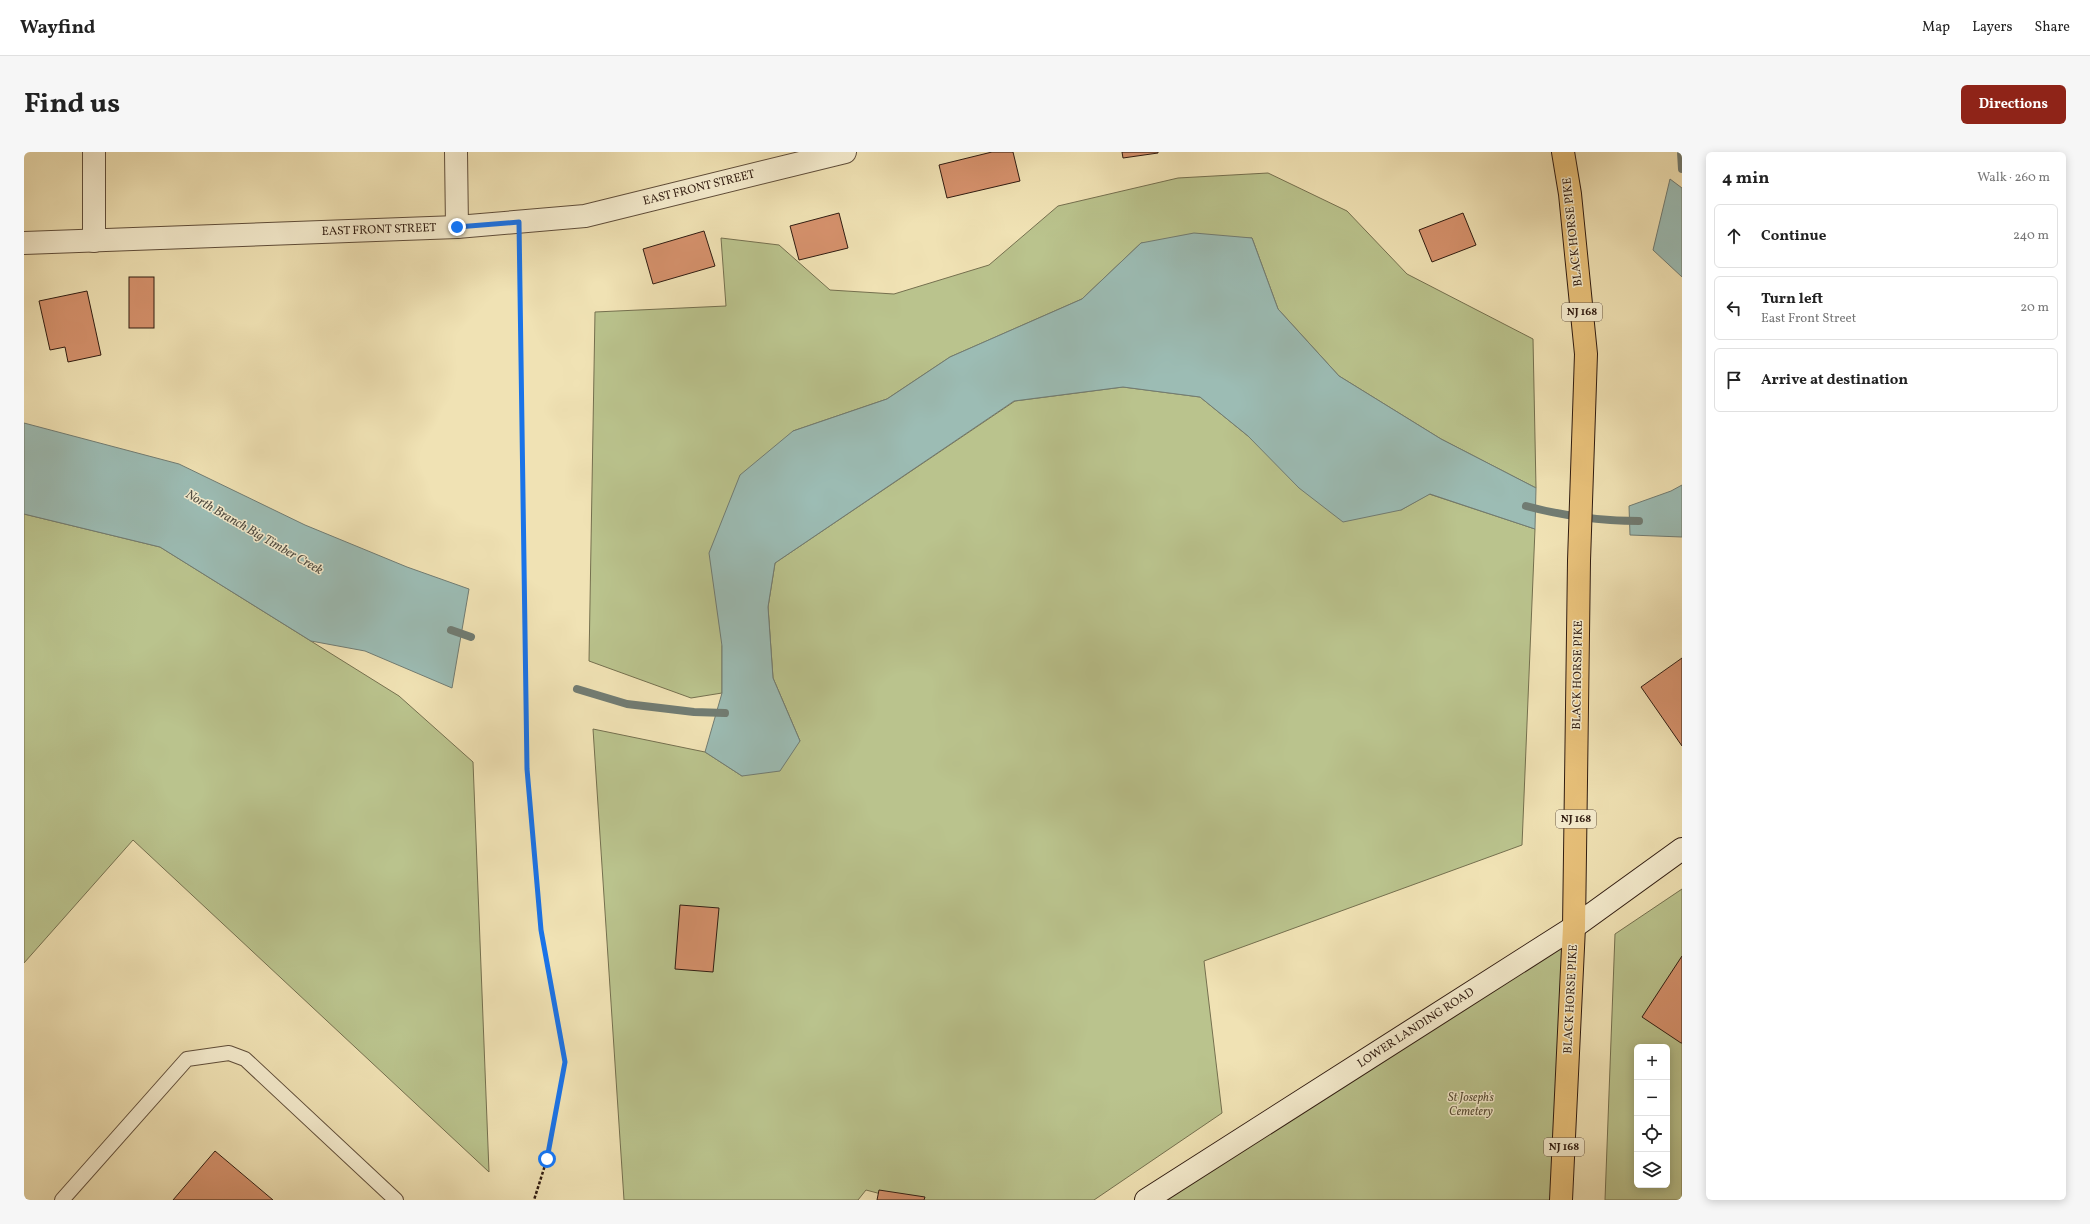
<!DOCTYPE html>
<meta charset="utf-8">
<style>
body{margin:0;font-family:Vollkorn,serif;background:#f6f6f6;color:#222}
.controls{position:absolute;right:12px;bottom:12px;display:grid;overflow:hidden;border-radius:6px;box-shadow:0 2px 10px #0003}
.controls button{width:36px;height:36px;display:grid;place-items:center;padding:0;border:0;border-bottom:1px solid #e0e0e0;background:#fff;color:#222;font:20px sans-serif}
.stop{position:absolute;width:12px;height:12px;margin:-9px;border:3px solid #1a73e8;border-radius:50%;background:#fff}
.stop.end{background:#1a73e8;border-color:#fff;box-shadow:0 1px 4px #0008}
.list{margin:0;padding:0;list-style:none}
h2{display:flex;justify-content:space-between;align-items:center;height:52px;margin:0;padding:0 16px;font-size:17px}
h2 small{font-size:13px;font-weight:400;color:#767676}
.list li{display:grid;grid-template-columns:26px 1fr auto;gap:12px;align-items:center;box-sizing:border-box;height:64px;margin:0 8px 8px;padding:0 8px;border:1px solid #e0e0e0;border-radius:6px}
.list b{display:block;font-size:15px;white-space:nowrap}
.list p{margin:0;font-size:13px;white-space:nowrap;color:#767676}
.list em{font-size:13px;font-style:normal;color:#767676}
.icon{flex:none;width:22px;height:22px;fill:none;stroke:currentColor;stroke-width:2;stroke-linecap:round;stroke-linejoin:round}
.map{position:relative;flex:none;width:1658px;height:1048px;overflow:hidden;border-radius:6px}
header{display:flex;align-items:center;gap:24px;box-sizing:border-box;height:56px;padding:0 20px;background:#fff;border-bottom:1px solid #e0e0e0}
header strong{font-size:19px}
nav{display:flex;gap:22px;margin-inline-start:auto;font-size:14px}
.intro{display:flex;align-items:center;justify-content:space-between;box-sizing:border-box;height:96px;padding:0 24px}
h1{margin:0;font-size:28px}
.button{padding:10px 18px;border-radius:6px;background:#8f2418;color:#fff;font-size:14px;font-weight:700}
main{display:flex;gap:24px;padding:0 24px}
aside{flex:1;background:#fff;border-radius:6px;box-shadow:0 2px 10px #0003}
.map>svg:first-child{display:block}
</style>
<header>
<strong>Wayfind</strong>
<nav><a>Map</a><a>Layers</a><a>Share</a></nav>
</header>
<div class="intro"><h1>Find us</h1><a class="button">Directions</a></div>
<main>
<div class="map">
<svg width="1658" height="1048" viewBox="0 0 1658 1048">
<rect width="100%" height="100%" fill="#f0e2b4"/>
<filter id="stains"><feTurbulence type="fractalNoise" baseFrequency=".005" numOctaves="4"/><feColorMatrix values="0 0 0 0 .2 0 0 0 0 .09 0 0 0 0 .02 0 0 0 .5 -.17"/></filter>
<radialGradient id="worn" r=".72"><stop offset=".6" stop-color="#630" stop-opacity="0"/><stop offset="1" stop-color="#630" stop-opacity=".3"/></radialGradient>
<g fill="#bac38d" stroke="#75704f" fill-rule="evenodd">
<path d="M1244 21 1323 59 1383 122 1509 187 1512 336 1417 287 1315 224 1254 157 1228 86 1117 91 1058 147 926 205 863 247 769 279 698 494V541L667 546 565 509 571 160 702 154 697 86 755 93 806 138 870 142 965 113 1034 54 1154 26Z"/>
<path d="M1099 235 1176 245 1224 284 1377 358 1405 342 1511 377 1498 693 1180 809 1198 961 1070 1048H880L842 1038 834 1048H600L569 577 681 600 718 624 776 589 749 526 744 455 751 411 991 249Z"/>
<path d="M0 362 136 395 375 544 449 610 465 1020 109 688 0 811Z"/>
<path d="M1658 737V1048H1581L1591 782ZM1613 895H1643V1033H1613Z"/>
<path d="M1550 775 1537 1048H1122Z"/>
</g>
<g fill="#9cbcb4" stroke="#717c73">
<path d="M1646 27 1658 36V125L1629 98Z"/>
<path d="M1170 81 1228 86 1254 157 1315 224 1417 287 1512 336 1511 377 1406 342 1377 358 1319 370 1275 336 1224 284 1176 245 1099 235 990 249 751 411 744 455 749 526 776 589 756 619 718 624 681 600 698 541V494L685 401 716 323 769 279 863 247 926 205 1058 147 1117 91Z"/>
<path d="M0 271 155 312 281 373 383 415 445 437 428 536 341 499 287 489 136 395 0 362Z"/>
<path d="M1658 333V385L1606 383 1605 354 1647 339Z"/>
</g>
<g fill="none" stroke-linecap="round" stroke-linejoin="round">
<g stroke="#717c73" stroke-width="8">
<path d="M1657 0 1658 17"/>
<path d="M1502 354C1539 364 1577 369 1615 369"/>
<path d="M427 478 447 485"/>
<path d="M553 537 603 552 670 560 701 561"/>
</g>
</g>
<g fill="#d5916c" stroke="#301c11">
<path d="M968 0H989L996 29 923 46 915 13Z"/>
<path d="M1098 0H1134V1L1099 6Z"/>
<path d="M815 61 824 96 775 108 766 74Z"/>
<path d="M1439 61 1452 93 1408 110 1395 78Z"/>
<path d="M680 79 691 114 629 132 619 97Z"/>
<rect x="105" y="125" width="25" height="51"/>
<path d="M63 139 77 203 44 210 41 195 26 198 15 149Z"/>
<path d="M1658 506V594L1617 535Z"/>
<path d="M656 753 695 756 689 820 651 817Z"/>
<path d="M1658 804V891H1657L1618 865Z"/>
<path d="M191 999 249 1048H149Z"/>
<path d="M855 1038 901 1045 900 1048H853Z"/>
</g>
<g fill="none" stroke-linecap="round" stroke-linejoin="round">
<defs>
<path id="lane" d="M38 1048 163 907 205 901 221 907 372 1048"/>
<g id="street">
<path d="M70 0V89"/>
<path d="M432 0 433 75"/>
<path d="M0 91 433 75 561 64 821 0"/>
</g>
<path id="secondary" d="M1122 1048 1550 775 1658 697"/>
<path id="primary" d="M1537 1048 1550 775 1555 409 1562 202 1546 42 1539 0"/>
</defs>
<use href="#lane" stroke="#604e3a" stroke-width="16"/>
<use href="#street" stroke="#604e3a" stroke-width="24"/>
<use href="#secondary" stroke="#301c11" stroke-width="24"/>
<use href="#primary" stroke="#301c11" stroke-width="24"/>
<path stroke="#301c11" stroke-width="2.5" stroke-dasharray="3 2" stroke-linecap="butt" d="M495 95 503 617 517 778 541 910 523 1007 510 1048"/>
<use href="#lane" stroke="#f5ecce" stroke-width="14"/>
<use href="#street" stroke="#f5ecce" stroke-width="22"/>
<use href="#secondary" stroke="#f5ecce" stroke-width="22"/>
<use href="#primary" stroke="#e8c17a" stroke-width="22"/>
</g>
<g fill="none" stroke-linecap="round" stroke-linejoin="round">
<path stroke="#1a73e8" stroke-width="5" d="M433 75 495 70 503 617 517 778 541 910 523 1007"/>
</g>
<g text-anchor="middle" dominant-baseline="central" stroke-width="3" stroke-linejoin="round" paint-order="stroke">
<g fill="#f5ecce" stroke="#6b5a4a" stroke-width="1">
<rect x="1538" y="151" width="40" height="18" rx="3"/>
<rect x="1532" y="658" width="40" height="18" rx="3"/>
<rect x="1520" y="986" width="40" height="18" rx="3"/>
</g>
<g font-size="11" font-weight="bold" fill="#301c11">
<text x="1558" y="160">NJ 168</text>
<text x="1552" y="667">NJ 168</text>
<text x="1540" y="995">NJ 168</text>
</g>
<g font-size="12" fill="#301c11" stroke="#f5ecce">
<text transform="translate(675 36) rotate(-14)">EAST FRONT STREET</text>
<text transform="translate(355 78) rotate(-2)">EAST FRONT STREET</text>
<text transform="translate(1549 80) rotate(-96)">BLACK HORSE PIKE</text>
<text transform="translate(1554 523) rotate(-89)">BLACK HORSE PIKE</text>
<text transform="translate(1547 847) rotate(-87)">BLACK HORSE PIKE</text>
<text transform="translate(1392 876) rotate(-33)">LOWER LANDING ROAD</text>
</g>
<g font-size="12" font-style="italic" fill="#594e36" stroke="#f5ecce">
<text x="1447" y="946">St Joseph's<tspan x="1447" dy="14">Cemetery</tspan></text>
</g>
<g font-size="13" font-style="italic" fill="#504c42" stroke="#f5ecce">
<text transform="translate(230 381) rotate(30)">North Branch Big Timber Creek</text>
</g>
</g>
<rect width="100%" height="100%" filter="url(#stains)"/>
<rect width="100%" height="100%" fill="url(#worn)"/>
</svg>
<div class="controls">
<button>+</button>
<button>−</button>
<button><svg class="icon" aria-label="locate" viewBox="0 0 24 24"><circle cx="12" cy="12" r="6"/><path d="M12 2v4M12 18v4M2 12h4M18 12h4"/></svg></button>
<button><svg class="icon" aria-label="layers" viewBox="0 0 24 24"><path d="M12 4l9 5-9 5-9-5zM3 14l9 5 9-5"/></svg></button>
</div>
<div class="stop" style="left:523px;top:1007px"></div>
<div class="stop end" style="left:433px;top:75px"></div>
</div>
<aside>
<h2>4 min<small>Walk · 260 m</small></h2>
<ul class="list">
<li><svg class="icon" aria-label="ahead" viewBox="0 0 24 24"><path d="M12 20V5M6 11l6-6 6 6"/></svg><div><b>Continue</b></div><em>240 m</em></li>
<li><svg class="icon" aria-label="left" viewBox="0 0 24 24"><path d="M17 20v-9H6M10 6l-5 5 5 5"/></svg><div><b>Turn left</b><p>East Front Street</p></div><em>20 m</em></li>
<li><svg class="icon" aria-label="arrive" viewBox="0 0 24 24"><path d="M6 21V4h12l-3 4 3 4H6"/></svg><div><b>Arrive at destination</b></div></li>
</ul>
</aside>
</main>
